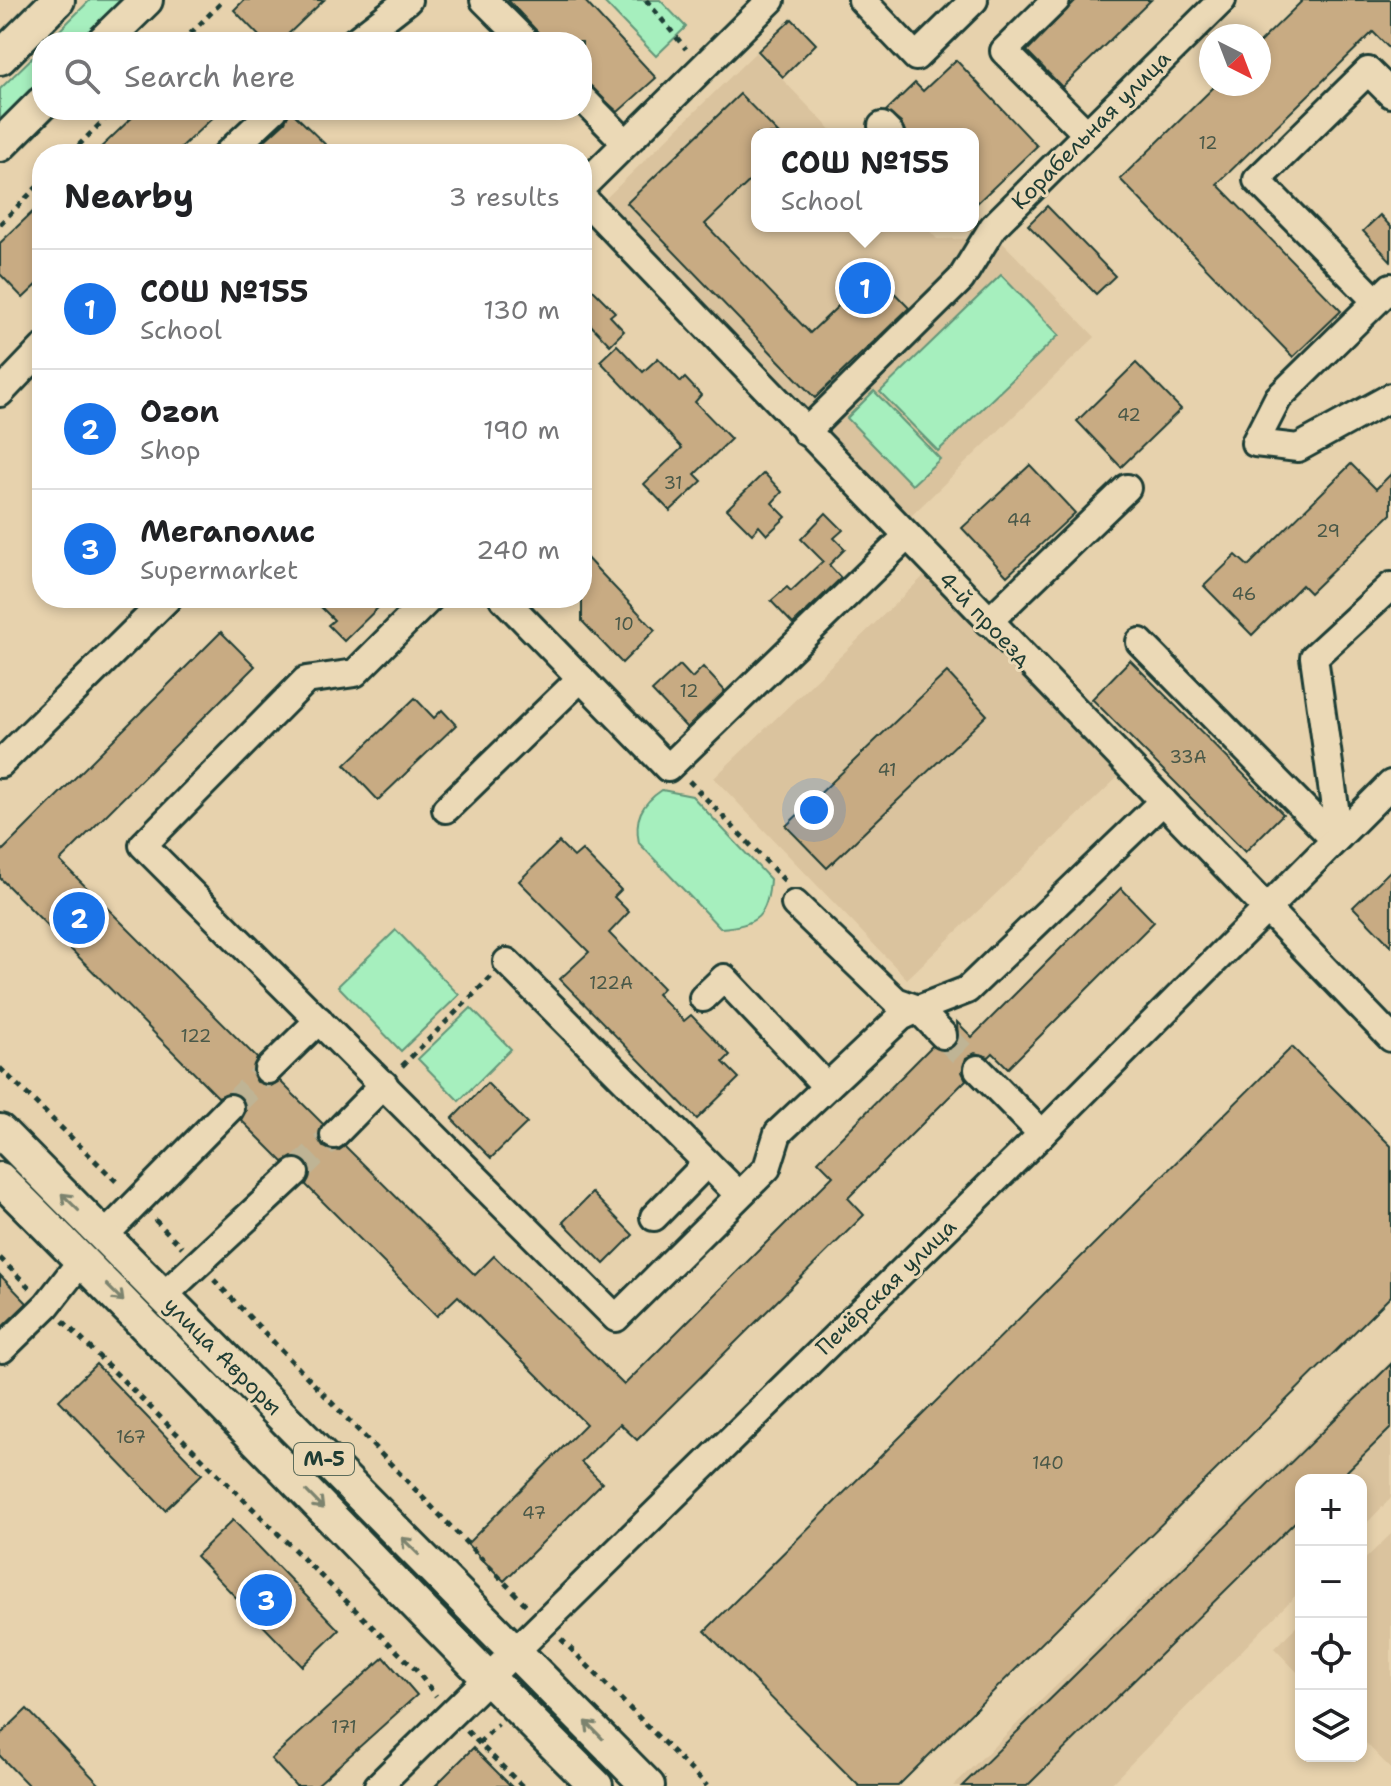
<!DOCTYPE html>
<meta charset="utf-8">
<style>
body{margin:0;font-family:"Shantell Sans",sans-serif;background:#f6f6f6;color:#202124}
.controls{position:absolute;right:24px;bottom:24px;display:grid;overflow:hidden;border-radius:16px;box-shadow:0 4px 12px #0003}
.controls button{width:72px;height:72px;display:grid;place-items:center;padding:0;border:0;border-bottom:2px solid #e0e0e0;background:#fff;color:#202124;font:40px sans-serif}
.compass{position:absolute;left:1199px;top:24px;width:72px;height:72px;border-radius:50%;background:#fff;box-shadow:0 4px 12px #0003;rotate:138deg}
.you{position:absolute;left:814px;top:810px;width:28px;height:28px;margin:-20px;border:6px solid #fff;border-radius:50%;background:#1a73e8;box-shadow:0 0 0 12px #1a73e833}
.badge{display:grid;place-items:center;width:52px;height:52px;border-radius:50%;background:#1a73e8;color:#fff;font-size:26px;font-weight:700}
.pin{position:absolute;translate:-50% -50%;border:4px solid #fff;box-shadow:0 2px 8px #0006}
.popup{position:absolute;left:751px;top:128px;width:228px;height:104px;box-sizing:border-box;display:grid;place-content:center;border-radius:16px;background:#fff;filter:drop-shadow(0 2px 6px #0005);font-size:26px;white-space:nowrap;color:#757577}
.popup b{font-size:30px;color:#202124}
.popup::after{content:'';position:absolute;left:50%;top:100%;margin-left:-16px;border:16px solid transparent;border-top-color:#fff}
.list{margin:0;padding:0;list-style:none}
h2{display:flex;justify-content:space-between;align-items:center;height:104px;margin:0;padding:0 32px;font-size:34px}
h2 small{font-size:26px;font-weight:400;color:#757577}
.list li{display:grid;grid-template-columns:52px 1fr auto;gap:24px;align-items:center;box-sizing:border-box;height:120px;padding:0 32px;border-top:2px solid #e0e0e0}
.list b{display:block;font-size:30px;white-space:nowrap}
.list p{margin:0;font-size:26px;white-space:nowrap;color:#757577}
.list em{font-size:26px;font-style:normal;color:#757577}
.icon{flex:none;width:44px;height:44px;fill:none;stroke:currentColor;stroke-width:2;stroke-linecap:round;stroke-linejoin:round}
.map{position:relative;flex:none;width:1391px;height:1786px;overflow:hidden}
.search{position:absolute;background:#fff;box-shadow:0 4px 12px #0003;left:32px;top:32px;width:560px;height:88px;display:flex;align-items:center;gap:20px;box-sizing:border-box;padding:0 28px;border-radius:32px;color:#757577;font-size:30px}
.panel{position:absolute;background:#fff;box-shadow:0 4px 12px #0003;left:32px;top:144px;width:560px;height:464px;border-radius:32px}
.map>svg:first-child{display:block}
</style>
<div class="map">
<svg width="1391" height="1786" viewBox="0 0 1391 1786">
<rect width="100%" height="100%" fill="#e7d2ad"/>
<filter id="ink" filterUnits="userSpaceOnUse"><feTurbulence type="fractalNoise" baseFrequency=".0125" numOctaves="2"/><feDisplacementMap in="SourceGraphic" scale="16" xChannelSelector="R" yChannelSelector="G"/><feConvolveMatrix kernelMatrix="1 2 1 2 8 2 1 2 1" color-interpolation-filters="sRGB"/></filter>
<g filter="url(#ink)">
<g fill="#dac39e">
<path d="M756 52 835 134H757V226H925L937 239 998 238 1095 337 908 519 601 203Z"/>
<path d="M925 575 1118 777 907 979 714 778Z"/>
<path d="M1391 1361V1498L1361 1529V1480H1301V1590L1109 1786H953Z"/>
<path d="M1391 1534V1769L1361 1738V1563Z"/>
<path d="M1301 1622V1676L1274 1648Z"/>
</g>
<g fill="#a6efbe" stroke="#629679" stroke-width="2">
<path d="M90 0H121L79 42H48Z"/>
<path d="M602 0H660L686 27 656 56Z"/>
<path d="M42 48V79L0 120V89Z"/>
<path d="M1001 275 1059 335 938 451 880 392Z"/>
<path d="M874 391 940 459 912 485 847 418Z"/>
<path d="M662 790 692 796 770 879C768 916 757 926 720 928L639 843C634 819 641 804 662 790Z"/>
<path d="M396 930 459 995 401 1051 338 986Z"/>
<path d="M471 1008 511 1049 459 1101 418 1059Z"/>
</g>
<g fill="#c8ab83" stroke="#1f3d34" stroke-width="2">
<path d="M244 0H324L280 42H265L234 10Z"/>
<path d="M508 0H584L656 78 618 112 582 80V42H547Z"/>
<path d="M1076 0H1151L1062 87 1027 51Z"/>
<path d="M1303 0H1391V50L1373 32 1217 184 1341 311 1293 357 1120 179 1217 84H1259V43Z"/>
<path d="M792 19 816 44 783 77 758 51Z"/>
<path d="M956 60 1037 146 973 207V134H906L901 123 886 111 915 83 923 91Z"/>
<path d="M740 94 779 134H757V174L705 224 810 333 874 272 909 308 815 398 627 203Z"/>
<path d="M140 110H221L174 154H94Z"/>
<path d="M290 110 335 154H250L285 122Z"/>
<path d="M42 203V280L23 298 0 274V243Z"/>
<path d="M1047 206 1115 276 1096 294 1028 225Z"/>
<path d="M1380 215 1391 227V261L1363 231Z"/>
<path d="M582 279 615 312 610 316 624 331 610 345 582 316Z"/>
<path d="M617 345 643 372 658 358 681 382 685 378 701 395 695 402 731 439 695 474 702 481 670 511 644 484 682 448 600 361Z"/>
<path d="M1136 363 1181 409 1121 467 1077 421Z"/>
<path d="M1351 464 1376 489 1391 474V514L1310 593 1302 585 1252 635 1204 586 1236 555 1248 566Z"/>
<path d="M1030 465 1075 513 1007 576 962 528Z"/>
<path d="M764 473 782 492 772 503 786 517 767 535 759 526 752 534 727 509Z"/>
<path d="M826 513 843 530 834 538 845 549 829 565 841 578 793 624 771 601 787 587 791 591 823 561 801 539Z"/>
<path d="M582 553 655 630 622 663 582 621Z"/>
<path d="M312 598H388L344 641 328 625 334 620Z"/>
<path d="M221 632 255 666 60 861 257 1058 252 1073 257 1082 271 1086 280 1081 323 1124 318 1139 323 1147 338 1151 345 1146 475 1275 494 1256 624 1385 833 1176 818 1161 932 1046 946 1051 955 1046 958 1039 957 1022 972 1037 1121 888 1154 922 1008 1068 993 1053 989 1057 975 1053 966 1058 962 1072 966 1080 848 1198 864 1215 637 1440 620 1424 581 1462 602 1483 504 1581 467 1544 586 1424 458 1296 437 1316 306 1185 311 1170 306 1162 292 1157 283 1162 241 1120 246 1111 242 1097 233 1092 218 1097 0 878V853Z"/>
<path d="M1130 660 1283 814 1245 852 1092 699Z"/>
<path d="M680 665 692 678 703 667 725 691 687 728 652 691Z"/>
<path d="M947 672 987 715 827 868 786 826Z"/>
<path d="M415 698 434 718 442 710 456 725 378 800 345 765Z"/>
<path d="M559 842 574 857 582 850 621 890 614 897 629 912 609 933 663 988 657 994 684 1021 691 1015 730 1055 723 1062 739 1078 697 1119 560 979 589 952 519 881Z"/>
<path d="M1391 870V946L1353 907Z"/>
<path d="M1292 1047 1391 1146V1296L898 1786H859L705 1631Z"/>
<path d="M487 1083 527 1123 491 1158 452 1119Z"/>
<path d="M592 1193 633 1235 604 1264 563 1222Z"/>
<path d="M0 1275 27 1303 0 1329Z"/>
<path d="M96 1364 202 1474 165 1510 59 1400Z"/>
<path d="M1391 1364V1428L1338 1480H1301V1516L1027 1786H962Z"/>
<path d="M233 1520 339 1630 302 1666 196 1556Z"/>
<path d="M384 1657 417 1695 316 1786H296L271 1759Z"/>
<path d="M27 1709 101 1786H29L0 1756V1735Z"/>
<path d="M473 1748 511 1786H435Z"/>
</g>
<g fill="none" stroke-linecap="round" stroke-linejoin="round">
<g stroke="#bfb495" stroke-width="26" stroke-dasharray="26 13" stroke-linecap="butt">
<path d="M943 1035 978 1069"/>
<path d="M230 1108 268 1070"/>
<path d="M295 1173 334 1135"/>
</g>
<defs>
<g id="minor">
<path d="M484 0 526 42"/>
<path d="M862 0 916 57 974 0"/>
<path d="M1056 0 1004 51 1087 134"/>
<path d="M354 42 408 0"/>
<path d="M582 98 626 143"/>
<path d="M882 126 890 134"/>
<path d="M227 154 274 110"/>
<path d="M582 187 771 0"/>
<path d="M582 197 1391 1038"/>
<path d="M1391 287 1278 398 1255 443 1298 448 1391 397"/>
<path d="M1376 301 1257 180 1368 71 1391 94"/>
<path d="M0 393 42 349"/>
<path d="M806 432 961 279 993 227 1222 0"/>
<path d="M430 598 355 673 306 680 143 845 616 1318 767 1168 778 1133 901 1017 918 1009 943 1035"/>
<path d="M503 598 668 768 906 537"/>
<path d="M988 622 1127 488"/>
<path d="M1140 642 1335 840"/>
<path d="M0 764 168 598"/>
<path d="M446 809 581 678"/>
<path d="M1339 836 1314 657 1391 586"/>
<path d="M795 904 896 1001 918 1009 967 990 1163 801"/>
<path d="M507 962 739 1195"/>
<path d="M703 998 724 978 826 1086"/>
<path d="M978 1069 1042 1134"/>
<path d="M268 1070 319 1020"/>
<path d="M334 1135 384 1084"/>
<path d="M654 1217 707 1163"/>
<path d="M104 1236 230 1108"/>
<path d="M163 1296 295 1173"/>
<path d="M2 1349 47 1305 82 1260"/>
<path d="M378 1786 1042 1134 1391 784"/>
</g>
<g id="major">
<path d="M103 42 146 0"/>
<path d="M0 58 58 0"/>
<path d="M0 145 42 103"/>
<path d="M0 1131 648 1786"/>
<path d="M0 1179C201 1378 394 1587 596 1786"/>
</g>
</defs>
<use href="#minor" stroke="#1f3d34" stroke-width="32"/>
<use href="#major" stroke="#1f3d34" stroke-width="38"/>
<g stroke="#1f3d34" stroke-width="5" stroke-dasharray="6 6" stroke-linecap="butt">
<path d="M646 0 686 49"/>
<path d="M182 42 224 0"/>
<path d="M70 154 114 110"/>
<path d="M0 224 42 182"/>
<path d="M689 781 785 881"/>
<path d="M402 1066 491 977"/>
<path d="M0 1068 120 1185"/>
<path d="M155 1220 182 1247"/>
<path d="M0 1258 30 1288"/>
<path d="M214 1280 528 1607"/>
<path d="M63 1321 416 1670 436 1696"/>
<path d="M561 1639 707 1786"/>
<path d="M467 1731 522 1786"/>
<path d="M479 1743 498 1724"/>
</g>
<use href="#minor" stroke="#ebd9b6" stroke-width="26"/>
<use href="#major" stroke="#ebd9b6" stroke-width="32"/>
</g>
<defs><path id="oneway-shaft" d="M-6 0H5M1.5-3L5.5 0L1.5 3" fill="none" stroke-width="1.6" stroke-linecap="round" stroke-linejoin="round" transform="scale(2)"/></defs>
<g stroke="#7b836e">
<use href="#oneway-shaft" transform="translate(70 1202) rotate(-135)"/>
<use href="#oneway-shaft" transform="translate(115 1293) rotate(45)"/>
<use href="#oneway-shaft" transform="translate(315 1500) rotate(46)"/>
<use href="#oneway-shaft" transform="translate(410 1546) rotate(-135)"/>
<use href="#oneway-shaft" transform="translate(594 1730) rotate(-134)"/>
</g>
</g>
<g text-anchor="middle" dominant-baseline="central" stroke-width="6" stroke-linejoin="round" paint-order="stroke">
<g font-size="18" fill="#495848">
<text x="1208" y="143">12</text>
<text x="1129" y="415">42</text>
<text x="673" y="483">31</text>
<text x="1019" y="520">44</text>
<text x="1328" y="531">29</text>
<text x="1244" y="594">46</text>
<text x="624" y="624">10</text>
<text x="689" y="691">12</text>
<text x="1188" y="757">33А</text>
<text x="887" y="770">41</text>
<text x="611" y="983">122А</text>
<text x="196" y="1036">122</text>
<text x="131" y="1437">167</text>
<text x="1048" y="1463">140</text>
<text x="534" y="1513">47</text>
<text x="344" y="1727">171</text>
</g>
<rect fill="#ebd9b6" stroke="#5c6c5b" stroke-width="2" x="294" y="1443" width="60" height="32" rx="6"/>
<g font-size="20" font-weight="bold" fill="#1f3d34">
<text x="324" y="1459">М-5</text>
</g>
<g font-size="22" fill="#1f3d34" stroke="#ebd9b6">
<text transform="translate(1091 130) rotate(-45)">Корабельная улица</text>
<text transform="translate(985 619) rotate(46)">4-й проезд</text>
<text transform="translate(886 1287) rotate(-44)">Печёрская улица</text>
<text transform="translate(223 1356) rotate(45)">улица Авроры</text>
</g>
</g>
</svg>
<div class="controls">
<button>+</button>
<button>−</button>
<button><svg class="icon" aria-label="locate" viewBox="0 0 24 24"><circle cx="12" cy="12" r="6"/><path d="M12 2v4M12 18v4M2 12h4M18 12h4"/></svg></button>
<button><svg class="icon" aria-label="layers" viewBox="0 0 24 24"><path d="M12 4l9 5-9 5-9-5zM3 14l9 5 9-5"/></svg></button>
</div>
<svg class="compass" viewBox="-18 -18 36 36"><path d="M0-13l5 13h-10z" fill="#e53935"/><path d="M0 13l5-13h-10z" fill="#757577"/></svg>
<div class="you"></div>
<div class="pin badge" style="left:865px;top:288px">1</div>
<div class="popup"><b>СОШ №155</b>School</div>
<div class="pin badge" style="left:79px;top:918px">2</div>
<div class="pin badge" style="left:266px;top:1600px">3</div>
<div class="search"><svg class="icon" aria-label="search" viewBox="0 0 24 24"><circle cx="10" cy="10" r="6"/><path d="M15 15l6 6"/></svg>Search here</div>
<section class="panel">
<h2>Nearby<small>3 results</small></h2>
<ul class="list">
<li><span class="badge">1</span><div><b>СОШ №155</b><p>School</p></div><em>130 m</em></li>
<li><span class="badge">2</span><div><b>Ozon</b><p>Shop</p></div><em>190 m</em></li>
<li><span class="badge">3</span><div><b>Мегаполис</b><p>Supermarket</p></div><em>240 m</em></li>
</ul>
</section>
</div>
